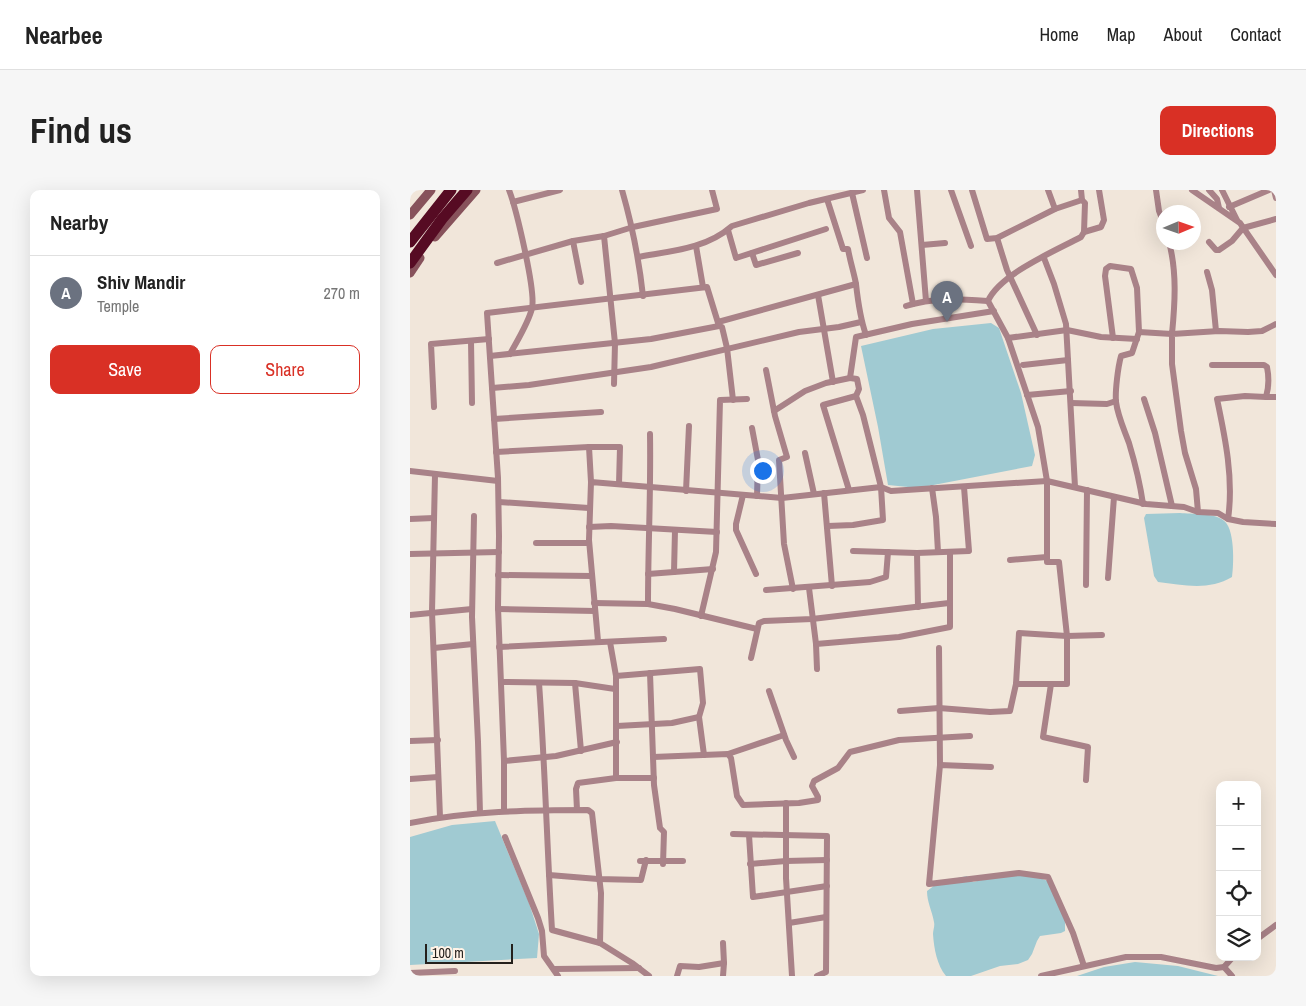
<!DOCTYPE html>
<meta charset="utf-8">
<style>
body{margin:0;font-family:"Archivo Narrow",sans-serif;background:#f6f6f6;color:#222}
.controls{position:absolute;right:15px;bottom:15px;display:grid;overflow:hidden;border-radius:10px;box-shadow:0 5px 20px #0002}
.controls button{width:45px;height:45px;display:grid;place-items:center;padding:0;border:0;border-bottom:1px solid #e0e0e0;background:#fff;color:#222;font:25px sans-serif}
.compass{position:absolute;left:746px;top:15px;width:45px;height:45px;border-radius:50%;background:#fff;box-shadow:0 5px 20px #0002;rotate:88deg}
.scale{position:absolute;left:15px;bottom:12px;width:88px;box-sizing:border-box;padding-left:5px;border:2px solid #24201c;border-top:0;font-size:14px;line-height:18px;white-space:nowrap;color:#24201c;-webkit-text-stroke:4px #fff3e7;paint-order:stroke}
.you{position:absolute;left:352px;top:280px;width:18px;height:18px;margin:-12px;border:4px solid #fff;border-radius:50%;background:#1a73e8;box-shadow:0 0 0 8px #1a73e833}
.badge{display:grid;place-items:center;width:32px;height:32px;border-radius:50%;background:#d93025;color:#fff;font-size:16px;font-weight:700}
.pin{position:absolute;translate:-50% -41px;filter:drop-shadow(0 1px 2px #0008)}
.pin::after{content:'';position:absolute;top:26px;width:18px;height:15px;background:inherit;clip-path:polygon(0 0,100% 0,50% 100%)}
.list{margin:0;padding:0;list-style:none}
h2{display:flex;justify-content:space-between;align-items:center;height:65px;margin:0;padding:0 20px;font-size:21px}
h2 small{font-size:16px;font-weight:400;color:#767676}
.list li{display:grid;grid-template-columns:32px 1fr auto;gap:15px;align-items:center;box-sizing:border-box;height:75px;padding:0 20px;border-top:1px solid #e0e0e0}
.list b{display:block;font-size:19px;white-space:nowrap}
.list p{margin:0;font-size:16px;white-space:nowrap;color:#767676}
.list em{font-size:16px;font-style:normal;color:#767676}
.actions{display:flex;gap:10px;padding:15px 20px}
.actions a{flex:1;padding:11px 0;border:1px solid #d93025;border-radius:10px;text-align:center;font-size:18px;color:#d93025}
.actions .main{background:#d93025;color:#fff}
.icon{flex:none;width:28px;height:28px;fill:none;stroke:currentColor;stroke-width:2;stroke-linecap:round;stroke-linejoin:round}
.map{position:relative;flex:none;width:866px;height:786px;overflow:hidden;border-radius:10px}
header{display:flex;align-items:center;gap:30px;box-sizing:border-box;height:70px;padding:0 25px;background:#fff;border-bottom:1px solid #e0e0e0}
header strong{font-size:24px}
nav{display:flex;gap:28px;margin-inline-start:auto;font-size:18px}
.intro{display:flex;align-items:center;justify-content:space-between;box-sizing:border-box;height:120px;padding:0 30px}
h1{margin:0;font-size:35px}
.button{padding:12px 22px;border-radius:10px;background:#d93025;color:#fff;font-size:18px;font-weight:700}
main{display:flex;gap:30px;padding:0 30px}
aside{flex:1;background:#fff;border-radius:10px;box-shadow:0 5px 20px #0002}
.map>svg:first-child{display:block}
</style>
<header>
<strong>Nearbee</strong>
<nav><a>Home</a><a>Map</a><a>About</a><a>Contact</a></nav>
</header>
<div class="intro"><h1>Find us</h1><a class="button">Directions</a></div>
<main>
<aside>
<h2>Nearby<small></small></h2>
<ul class="list">
<li><span class="badge" style="background:#6b7280">A</span><div><b>Shiv Mandir</b><p>Temple</p></div><em>270 m</em></li>
</ul>
<div class="actions"><a class="main">Save</a><a>Share</a></div>
</aside>
<div class="map">
<svg width="866" height="786" viewBox="0 0 866 786">
<rect width="100%" height="100%" fill="#f1e6da"/>
<g fill="#a0cad2">
<path d="M581 133 589 138 611 203 625 265 622 276 508 298 478 295 468 237 451 156 523 139Z"/>
<path d="M770 323C781 324 804 323 813 330 825 337 824 374 822 387 799 401 773 395 748 392L744 386 734 328 736 324Z"/>
<path d="M85 631 119 713 129 744 127 768 0 775V647L42 635Z"/>
<path d="M597 684H618L638 691 655 728V741L651 743 630 746 627 751 622 764 618 770 608 774 590 776 561 786H536C527 775 524 759 523 744 523 740 525 736 524 732 522 721 517 712 517 701L529 692 557 686 563 692Z"/>
<path d="M725 772 768 776 808 786H667L694 777Z"/>
</g>
<g fill="none" stroke-linecap="round" stroke-linejoin="round">
<g stroke="#a98288" stroke-width="6">
<path d="M99 0C106 18 126 101 122 118 119 132 107 151 100 164"/>
<path d="M212 0C222 35 229 69 233 106"/>
<path d="M474 0 479 28 490 42 503 114"/>
<path d="M507 0 516 111"/>
<path d="M541 0 561 56"/>
<path d="M562 0 577 49 587 48 645 19 672 10"/>
<path d="M638 0 645 19"/>
<path d="M746 0 749 21 754 34"/>
<path d="M782 0 830 33 866 85"/>
<path d="M799 0 807 9 809 18"/>
<path d="M812 0 827 30"/>
<path d="M864 0 866 8"/>
<path d="M442 3 457 68"/>
<path d="M417 9 433 59H438C440 71 444 83 446 94 448 112 450 128 456 145"/>
<path d="M103 12 150 0"/>
<path d="M819 17 859 0"/>
<path d="M318 40 326 68 416 39"/>
<path d="M674 42 691 37 694 30 689 0"/>
<path d="M194 46 205 153 204 194"/>
<path d="M587 48 597 80 627 145"/>
<path d="M163 51 171 92"/>
<path d="M799 52 806 60H809L822 51 833 38 866 29"/>
<path d="M512 55 535 53"/>
<path d="M286 56 293 97"/>
<path d="M342 63 346 75 388 63"/>
<path d="M228 67C261 61 296 59 322 36L399 13 453 0"/>
<path d="M634 68 644 94 656 134 665 297"/>
<path d="M87 73 163 51 194 46 223 37 307 19 302 0"/>
<path d="M797 82 802 100 806 141"/>
<path d="M408 105 423 192"/>
<path d="M496 116C523 107 550 109 578 111"/>
<path d="M584 121 502 134 446 147 440 188 447 189 449 199 446 206 453 225 471 297 481 301 637 291 736 314 774 317 788 322 808 323 818 329 833 332 866 334"/>
<path d="M308 132 446 94"/>
<path d="M598 148 657 140 691 147 727 149"/>
<path d="M703 148 695 86 696 79 700 76 721 79 727 98 729 142"/>
<path d="M61 151 62 213"/>
<path d="M80 166 241 149 309 136"/>
<path d="M613 175 658 170"/>
<path d="M802 175H854L857 177C859 187 859 197 856 207H866"/>
<path d="M356 180 365 226 377 267 369 270 374 354 383 399"/>
<path d="M82 198 119 195 241 177 389 142 429 137 451 132"/>
<path d="M617 205 661 201"/>
<path d="M734 209 745 243 762 316"/>
<path d="M661 213 697 214 706 211"/>
<path d="M24 217 21 154 79 149"/>
<path d="M364 221 395 201 416 193 440 188"/>
<path d="M84 229 191 222"/>
<path d="M342 238 348 270 347 306"/>
<path d="M179 257 181 292"/>
<path d="M86 262 179 257H210L209 294"/>
<path d="M395 263 404 304"/>
<path d="M0 281 88 291"/>
<path d="M25 285 22 422 30 627"/>
<path d="M522 298 526 327 528 362"/>
<path d="M439 300 413 215 446 206"/>
<path d="M276 301 279 236"/>
<path d="M414 303 422 396"/>
<path d="M333 305 326 334V340L346 384"/>
<path d="M89 312 179 318"/>
<path d="M733 314C730 293 725 273 719 253 714 239 708 227 706 212 705 201 708 177 711 166L722 163 729 142 762 144C765 113 767 82 759 52"/>
<path d="M788 322 786 299 775 263 771 241 762 174V144L809 141 838 142 852 141 866 134"/>
<path d="M64 326 62 427 68 552 70 623"/>
<path d="M0 329 24 328"/>
<path d="M818 329C824 289 815 247 807 209L835 206 856 207"/>
<path d="M179 337 201 336 307 342"/>
<path d="M126 353H179"/>
<path d="M443 361 507 363 559 361 554 297"/>
<path d="M507 363 508 417"/>
<path d="M0 364 89 362"/>
<path d="M600 370 637 367"/>
<path d="M264 382 265 340"/>
<path d="M238 384 303 379"/>
<path d="M88 385 182 386"/>
<path d="M698 388 704 307"/>
<path d="M676 395 677 300"/>
<path d="M399 398 406 454 407 479"/>
<path d="M356 400 460 392 476 387 478 362"/>
<path d="M184 413 238 414C238 357 241 301 240 244"/>
<path d="M238 414 265 419 347 439"/>
<path d="M88 419 185 421"/>
<path d="M0 425 62 419"/>
<path d="M291 426 306 362 310 210 337 209"/>
<path d="M188 451 179 350 181 292 372 308 471 297 473 330 443 335 418 336"/>
<path d="M200 452 206 486V588"/>
<path d="M406 454 489 447 540 437V362"/>
<path d="M89 457 254 449"/>
<path d="M24 458 63 454"/>
<path d="M529 458 530 575"/>
<path d="M341 468 349 433 354 431 402 429 539 413"/>
<path d="M240 483 244 595 250 638 254 642 253 674"/>
<path d="M206 486 290 479 293 513 289 527 294 565"/>
<path d="M91 492 165 493 205 499"/>
<path d="M129 493C135 575 137 658 142 740L190 753 222 773 239 786"/>
<path d="M165 493 171 561"/>
<path d="M606 494H657V446L649 372H637V291L628 237 598 148 578 111C590 84 645 61 671 47L674 42 675 13 672 10 671 0"/>
<path d="M641 494 633 547 678 557 676 590"/>
<path d="M359 501 376 550 384 567"/>
<path d="M490 521 529 518 580 522 600 521 606 494 609 443 657 446 692 445"/>
<path d="M207 536 262 533 289 527"/>
<path d="M0 551 28 550"/>
<path d="M318 564 374 545"/>
<path d="M243 567 318 564 321 568 327 606 333 615 389 613 408 610V607L402 596 404 591 428 578 440 562 489 550 560 546"/>
<path d="M94 571 146 566 207 552"/>
<path d="M581 577 530 575 519 694 609 683 638 687 663 743 674 776"/>
<path d="M0 589 28 587"/>
<path d="M376 613V688L382 786"/>
<path d="M167 620 166 599 168 593 206 588H244"/>
<path d="M94 621V571L88 417 89 346 88 288 77 123 297 97 309 136 312 137 317 158 323 210"/>
<path d="M0 633C59 621 118 620 178 620L182 623 191 703 190 753"/>
<path d="M323 644 417 646 416 782 407 786"/>
<path d="M339 645 343 707 417 696"/>
<path d="M95 647 128 728 132 741 134 766 148 786"/>
<path d="M230 671H273"/>
<path d="M340 674 376 671 417 670"/>
<path d="M139 685 188 689 231 690 236 670"/>
<path d="M379 733 416 727"/>
<path d="M847 749 866 735"/>
<path d="M814 777 822 786"/>
<path d="M144 779 229 778"/>
<path d="M0 783 45 781"/>
<path d="M267 786 270 776 289 777 314 773"/>
<path d="M313 786 314 773 313 753"/>
<path d="M631 786 716 767H751L806 778 814 777 823 767"/>
</g>
<g stroke="#87525b" stroke-width="9">
<path d="M0 25 21 0"/>
<path d="M25 47 66 0"/>
<path d="M0 83 10 68"/>
</g>
<g stroke="#560b23" stroke-width="11">
<path d="M0 52 41 0"/>
<path d="M0 73 32 29 57 0"/>
</g>
</g>
</svg>
<div class="controls">
<button>+</button>
<button>−</button>
<button><svg class="icon" aria-label="locate" viewBox="0 0 24 24"><circle cx="12" cy="12" r="6"/><path d="M12 2v4M12 18v4M2 12h4M18 12h4"/></svg></button>
<button><svg class="icon" aria-label="layers" viewBox="0 0 24 24"><path d="M12 4l9 5-9 5-9-5zM3 14l9 5 9-5"/></svg></button>
</div>
<svg class="compass" viewBox="-18 -18 36 36"><path d="M0-13l5 13h-10z" fill="#e53935"/><path d="M0 13l5-13h-10z" fill="#767676"/></svg>
<div class="scale">100 m</div>
<div class="you"></div>
<div class="pin badge" style="left:537px;top:132px;background:#6b7280">A</div>
</div>
</main>
